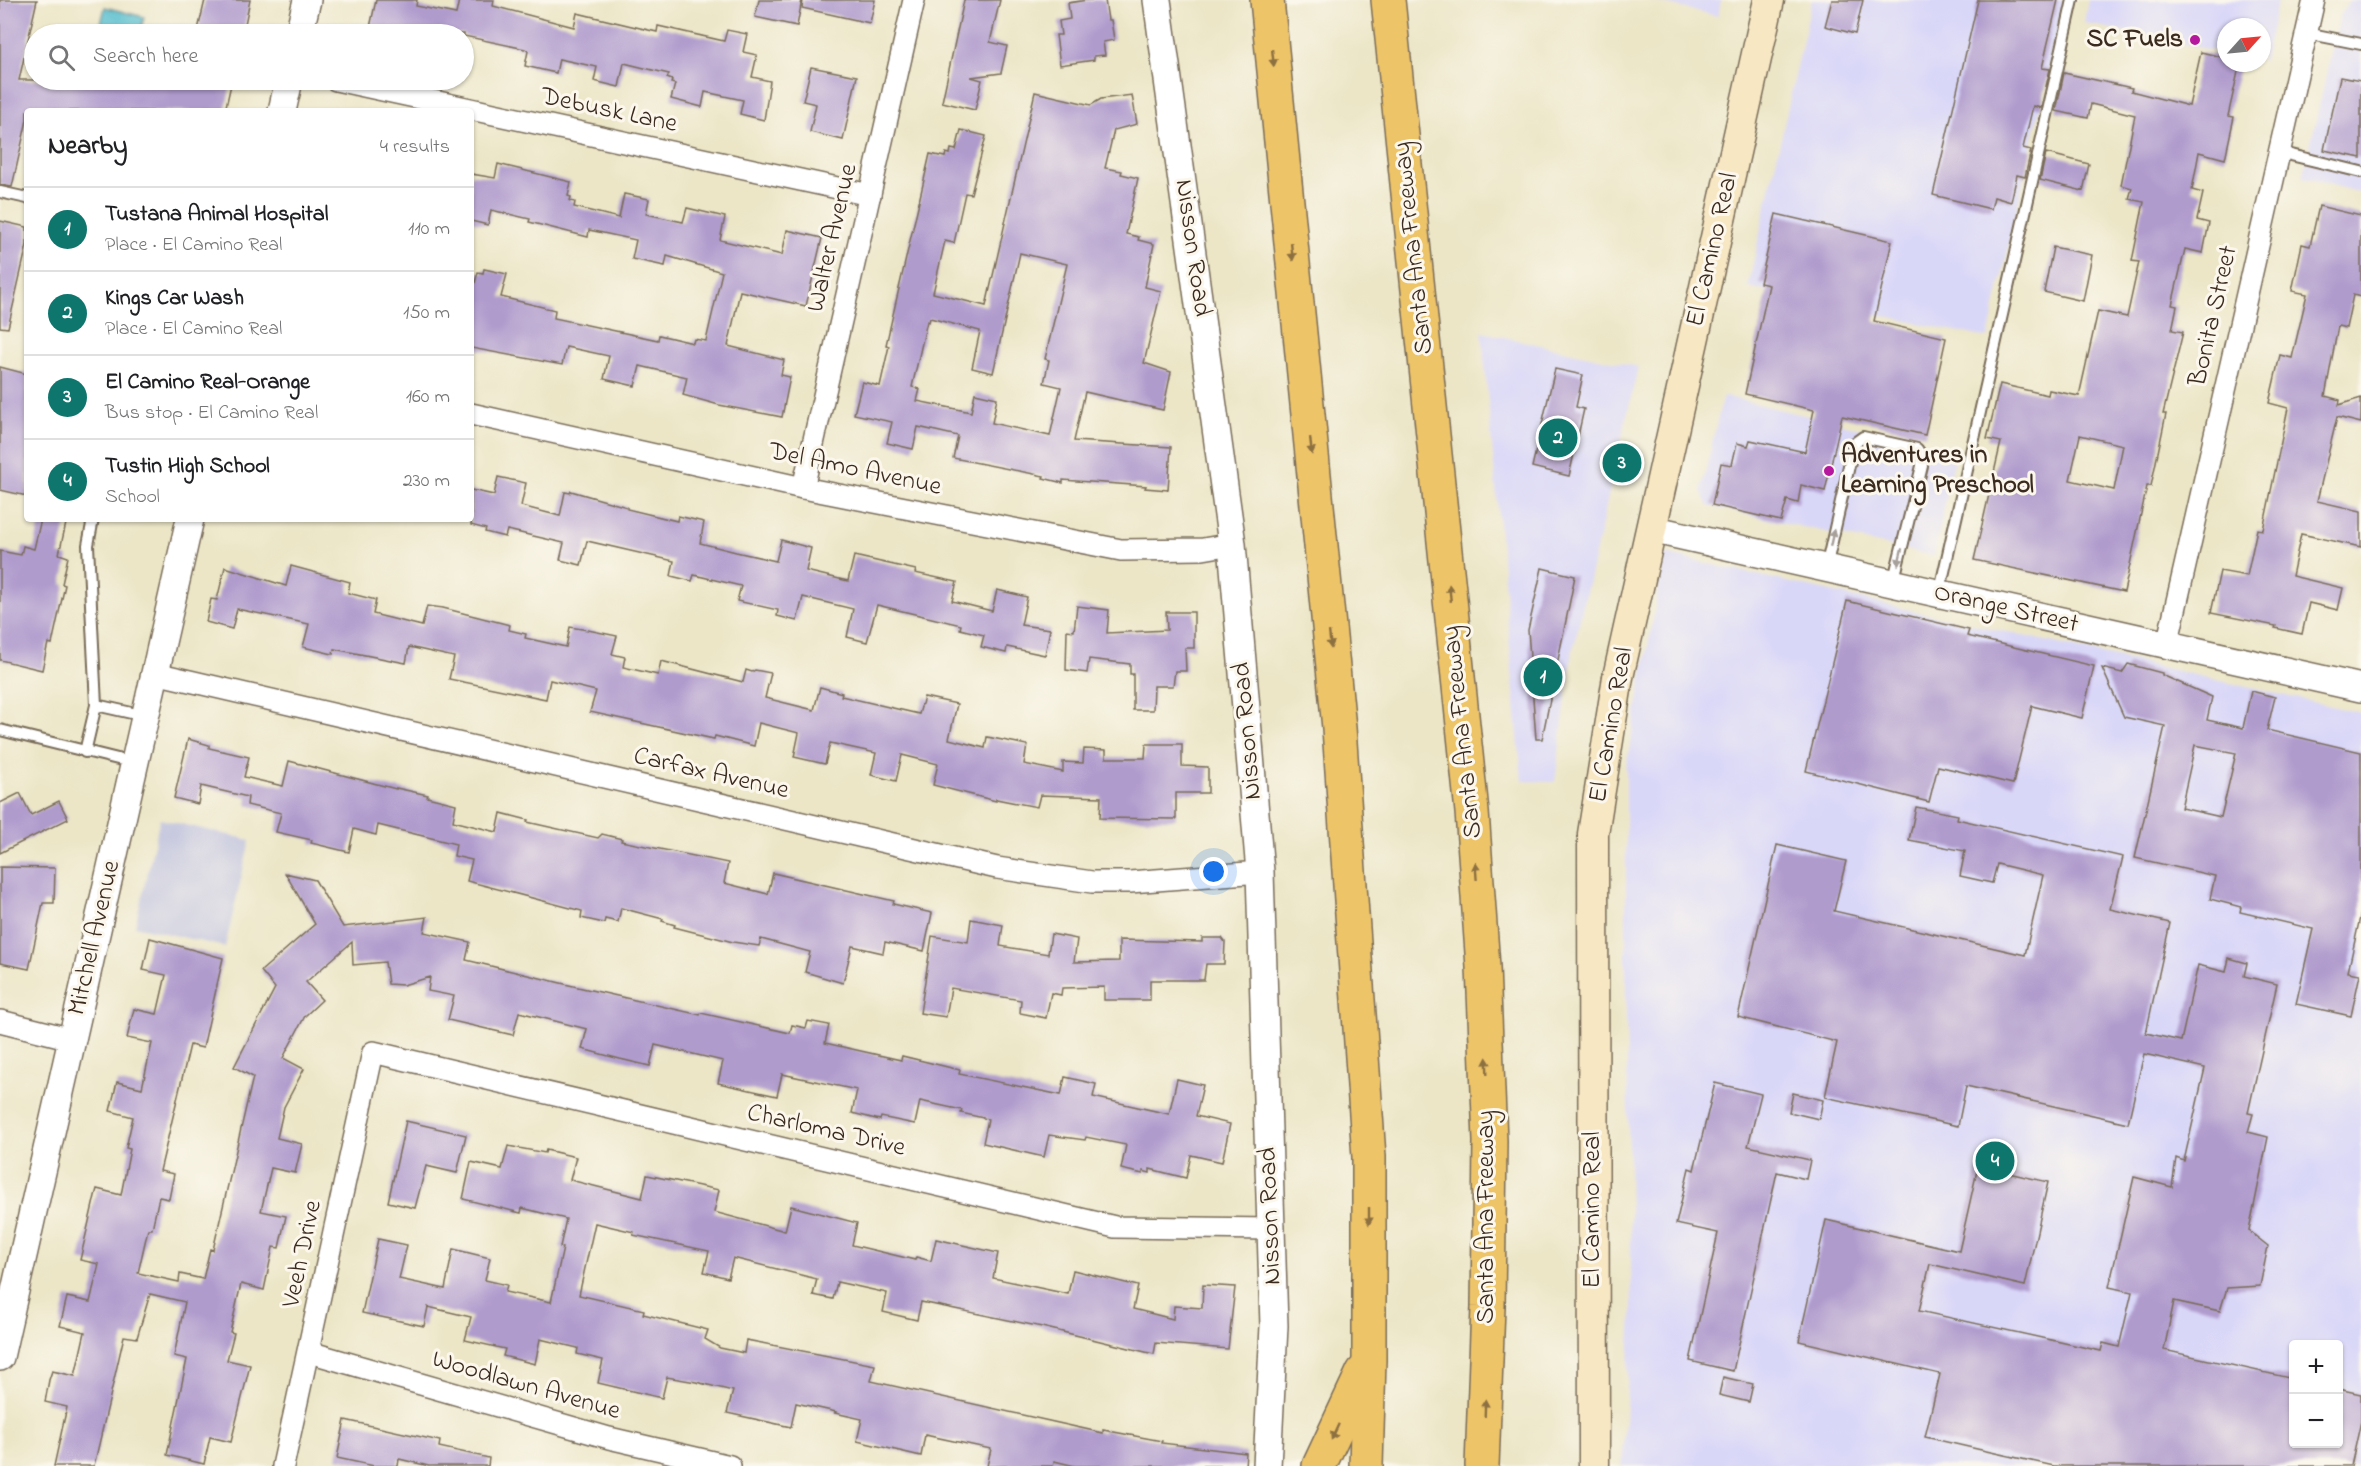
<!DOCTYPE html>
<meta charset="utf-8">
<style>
body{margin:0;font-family:"Indie Flower",sans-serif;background:#f2f2f2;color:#202124}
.controls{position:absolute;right:18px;bottom:18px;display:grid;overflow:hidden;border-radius:6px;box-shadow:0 2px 4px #0004}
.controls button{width:54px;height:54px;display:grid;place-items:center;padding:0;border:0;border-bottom:2px solid #e0e0e0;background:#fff;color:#202124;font:30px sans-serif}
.compass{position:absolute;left:2217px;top:18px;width:54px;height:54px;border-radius:50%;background:#fff;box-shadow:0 2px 4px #0004;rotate:63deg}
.you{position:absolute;left:1214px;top:872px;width:21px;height:21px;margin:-15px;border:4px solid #fff;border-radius:50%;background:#1a73e8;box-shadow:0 0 0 9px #1a73e833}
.badge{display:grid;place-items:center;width:39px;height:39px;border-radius:50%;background:#0f766e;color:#fff;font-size:20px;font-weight:700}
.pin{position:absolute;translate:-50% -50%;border:3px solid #fff;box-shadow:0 2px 6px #0006}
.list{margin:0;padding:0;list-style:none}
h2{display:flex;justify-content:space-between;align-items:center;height:78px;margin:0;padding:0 24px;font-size:26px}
h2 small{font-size:20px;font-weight:400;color:#757577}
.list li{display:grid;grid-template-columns:39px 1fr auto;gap:18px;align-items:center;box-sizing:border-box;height:84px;padding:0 24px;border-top:2px solid #e0e0e0}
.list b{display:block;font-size:22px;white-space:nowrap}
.list p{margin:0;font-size:20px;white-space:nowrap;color:#757577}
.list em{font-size:20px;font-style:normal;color:#757577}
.icon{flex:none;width:33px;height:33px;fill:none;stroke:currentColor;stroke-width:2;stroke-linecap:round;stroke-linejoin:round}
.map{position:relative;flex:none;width:2361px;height:1466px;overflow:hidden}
.search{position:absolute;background:#fff;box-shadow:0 2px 4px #0004;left:24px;top:24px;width:450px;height:66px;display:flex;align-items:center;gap:15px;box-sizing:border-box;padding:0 21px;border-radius:33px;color:#757577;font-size:22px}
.panel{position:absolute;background:#fff;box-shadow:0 2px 4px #0004;left:24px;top:108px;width:450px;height:414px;border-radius:6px}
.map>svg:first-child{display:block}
</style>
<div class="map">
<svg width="2361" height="1466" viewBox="0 0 2361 1466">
<rect width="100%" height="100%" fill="#fbf7ec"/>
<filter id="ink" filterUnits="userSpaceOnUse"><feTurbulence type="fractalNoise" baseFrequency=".0167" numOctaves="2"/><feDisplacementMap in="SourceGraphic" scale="12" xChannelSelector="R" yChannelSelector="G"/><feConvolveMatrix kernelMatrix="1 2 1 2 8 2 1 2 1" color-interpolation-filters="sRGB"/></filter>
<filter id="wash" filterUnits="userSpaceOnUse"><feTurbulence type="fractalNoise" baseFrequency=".008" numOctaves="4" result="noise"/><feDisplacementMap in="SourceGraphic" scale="24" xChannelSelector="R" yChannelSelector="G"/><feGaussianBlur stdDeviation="1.35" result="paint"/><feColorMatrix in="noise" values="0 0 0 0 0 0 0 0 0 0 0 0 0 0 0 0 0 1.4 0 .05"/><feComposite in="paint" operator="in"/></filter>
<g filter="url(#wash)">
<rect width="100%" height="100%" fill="#ece6c7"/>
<g fill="#d9d7f8" fill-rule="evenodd">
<path d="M1647 0H1721L1718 16Z"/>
<path d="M1812 0H2064L1988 338 1748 287Z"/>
<path d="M2088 0H2278L2264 61H2262V27H2226V53L2084 23Z"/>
<path d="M2349 0H2361V193L2303 177 2340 15Z"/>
<path d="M1482 332 1638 367 1572 654 1555 782 1522 781Z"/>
<path d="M1723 396 1956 451 1934 556 1709 506 1701 491Z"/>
<path d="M1665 554 2361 713V1466H1622L1632 1314 1626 1009V767ZM2294 1344H2338V1444H2294Z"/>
</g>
<path fill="#c0c2dd" d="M160 819 250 840 225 947 135 926Z"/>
<path fill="#51bccd" stroke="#467376" stroke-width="1.5" d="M105 7 144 17 140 34 100 28Z"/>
<g id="blocks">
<g fill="#b09bcd" fill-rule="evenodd">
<path d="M0 0H37L19 80H232L225 111H27V120L12 187 0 185Z"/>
<path d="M205 0H250L243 34H197Z"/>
<path d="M376 0H417L416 6 456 14 459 0H494L493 6 574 27 577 13 657 32 658 26 724 41 727 30 747 34 743 52 757 55 752 77 770 81 764 120 740 114 743 100 705 92 702 107 671 99 675 84 671 83 672 80 667 78 669 74 624 63 619 87 594 81 597 67 559 59 556 73 525 66 528 51 525 49 464 36V34H382L369 32Z"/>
<path d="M759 0H802L797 26 755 17Z"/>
<path d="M803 0H875L870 23 802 8Z"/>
<path d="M964 0H1000L990 42 1007 46 1001 73 971 77 982 80 975 110 942 102Z"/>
<path d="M1087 0H1105L1108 20H1111L1114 40 1103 42 1105 55 1094 56V60L1060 65 1056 35H1061L1059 21 1070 19 1068 3Z"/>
<path d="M1832 0H1863L1855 34 1825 26Z"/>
<path d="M1978 0H2058L2042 68 2050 69 2041 108 2033 106 2023 148 2031 150 2025 177 2017 175 2011 202 1994 197 1991 209 1933 195Z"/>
<path d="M2201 52 2226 58V63H2240L2228 116 2234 117 2225 159 2199 152 2192 190 2203 193 2197 220 2209 223 2203 253 2185 249 2172 305 2177 306 2172 330 2183 332 2163 414H2166L2151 486H2147L2124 592 1974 560 2001 442 1987 439 2000 384 2048 395 2049 390 2079 396 2098 311 2127 317 2139 262 2132 261 2144 202 2129 199 2132 188 2121 185 2135 115 2091 104 2088 118 2056 111 2064 73 2132 88 2131 91 2189 106ZM2080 435 2123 445 2114 490 2070 480Z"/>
<path d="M811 67 857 76 843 140 810 132 816 104 803 101Z"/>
<path d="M2340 77 2361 81V158L2324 150Z"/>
<path d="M1035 92 1091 105 1101 99 1132 95 1137 124 1114 130 1105 168 1122 171 1121 174 1138 178 1126 234 1139 237 1138 240 1154 244 1145 287 1161 291 1144 363 1171 372 1163 410 1085 392 1074 441 1171 447 1168 490 1145 488 1146 486 1063 480V483L1043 478 1044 476 953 458 958 436 918 427 913 449 887 443 892 422 854 414 862 382 880 386 889 346 886 345 930 154 945 157 946 153 950 154 951 149 956 150 961 130 986 136 971 194 965 193 954 243 945 241 933 293 986 306ZM1020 253 1067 264 1045 359 1049 360 1044 383 1061 387 1050 436 992 423 997 398 975 393 971 412 917 401 920 389 912 387 927 321 929 322 930 318 980 331 972 368 993 373Z"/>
<path d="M2046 153 2089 164 2083 191 2040 180Z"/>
<path d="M498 164 571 182 568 196 571 197 570 201 575 202 574 207 619 218 624 194 649 199 646 214 683 222 687 208 725 217 720 240 782 255 787 230 822 238 806 306 740 291 728 346 784 360 781 375 790 377 782 417 719 405 683 395 687 377 640 366 635 386 604 379 609 356 566 347 562 365 471 348V282L475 283 478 272 483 273 484 269 507 274 501 297 555 310 554 318 658 340 659 335 693 343 694 339 706 341 722 272 667 256 665 266 632 259 636 240 589 230 588 237 529 222 530 219 491 210 488 225 471 221V174L495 178Z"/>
<path d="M2319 206 2361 216V297L2353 295 2346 328 2338 326 2325 396 2340 400 2339 405 2361 398V423L2337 417 2317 501 2361 511V547L2301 534 2292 576 2343 588 2338 610 2309 603 2302 634 2275 628 2276 626 2211 613 2220 571 2247 576 2257 529 2263 530 2288 408 2269 403 2280 355 2292 358 2307 294 2292 291 2302 244 2310 246Z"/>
<path d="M1776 214 1892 241 1874 321 1946 338 1925 435 1842 416 1825 491 1801 485 1798 503 1787 500 1781 521 1712 505 1721 463 1732 465 1737 443 1748 446 1750 440 1805 452 1814 410 1745 394 1769 285 1760 283Z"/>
<path d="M0 221 27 227V245L8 328 0 327Z"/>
<path d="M2053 247 2092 255 2083 301 2044 292Z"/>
<path d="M0 367 27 374V496L0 490Z"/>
<path d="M1555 369 1583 375 1576 407 1584 409 1569 476 1532 467Z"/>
<path d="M498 477 526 483 521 506 560 516 565 492 570 493 571 491 627 507V509L677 521 678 516 704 522 700 543 736 552 776 561 781 540 811 548 806 571 848 581 854 556 916 570 915 573 957 582 952 601 992 611 997 590 1027 597 1021 625 1050 629 1045 655 1007 647 1006 653 981 647 984 635 960 629 961 625 877 605 867 642 847 637 853 609 803 597 797 621 777 616 778 610 737 601 741 586 694 575 692 581 671 576 674 561 587 541 581 565 560 560 564 543 507 530 505 537 485 532 486 529 471 525V490L494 495Z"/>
<path d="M41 519H67L59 554 68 557 62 584 65 585 52 644 48 643 42 670 0 660V551L21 555 23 546 34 549Z"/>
<path d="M291 566 350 582 348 593 376 600 373 614 422 626 427 606 443 608 510 625 509 630 526 634 525 638 566 647 570 627 588 630 617 636 612 654 625 657 623 667 658 675 661 661 743 682 746 670 752 672 755 670 771 673 765 698 814 710 820 687 842 693 841 696 919 714 924 697 957 704 949 739 985 748 987 737 1027 745 1024 764 1063 772V762L1083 763 1084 749 1106 750V758H1145L1146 744H1182V766L1208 767V793H1176V819L1100 818 1101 797 1040 795 1037 807 996 799V801L933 785 938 764 902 755 896 781 871 775 876 753 830 743 825 764 794 757 799 733 759 723 754 746 715 736 714 739 590 712 596 691 550 680 546 699 449 679 454 657 409 647 406 663 334 649 333 654 303 647 309 624 237 609 232 629 206 622 211 599 217 600 225 567 286 586Z"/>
<path d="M1542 568 1575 576 1542 739H1536L1528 630Z"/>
<path d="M1847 601 1969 630 1967 636 2094 666 2082 718 2032 706 2013 784 1938 766 1929 802 1806 771Z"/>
<path d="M1077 606 1109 610 1107 633 1167 630 1166 612H1194V648H1185L1186 671H1175L1173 686H1154L1153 710H1133V674H1130V664L1089 659 1087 673 1066 670 1067 630 1074 631Z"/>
<path d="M2128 664 2162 673V675L2212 697 2207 720 2243 728 2251 691 2275 697 2267 730 2361 752V913L2348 972 2360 974 2351 1016 2296 1004 2313 929 2240 912 2241 907 2210 899 2215 876 2135 858 2165 726 2124 717 2102 668 2122 673ZM2195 745 2236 753 2221 817 2181 808Z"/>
<path d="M188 739 209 745V748L249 757 244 777 283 786 289 761 396 789V788L428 795 427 797 456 804 453 821 497 832 501 813 528 820 527 822 598 838 602 834 622 839 621 841 728 863 724 883 768 894 773 873 894 901 893 904 932 913 924 951 885 942 883 953 852 946 843 983 805 972 810 952 761 939 759 946 733 942 674 927 675 925 662 921 663 919 621 908 618 922 605 919 604 923 581 918 582 911 467 881 472 860 454 856 456 844 378 825 376 835 354 829 349 852 311 843 312 840 276 832 281 813 247 805 248 797 201 786 198 804 174 798Z"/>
<path d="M20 793 31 815 59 801 68 819 0 853V803Z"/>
<path d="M1916 807 1958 815 1957 819 2123 857 2110 909 2170 923 2146 1033 2181 1041 2198 965 2226 972 2229 958 2247 963 2244 976 2277 984 2248 1113 2253 1114 2248 1132 2268 1137 2249 1231 2268 1246 2260 1286 2227 1288 2220 1311 2174 1301 2164 1350 2294 1379V1443H2338V1389L2361 1394V1421L2351 1466H2054L1977 1449 1925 1437 1940 1374 1799 1341 1826 1220 1959 1251 1978 1166 2048 1182 2025 1286 1930 1264 1919 1311 2101 1351 2103 1343 2119 1347 2132 1292 2109 1287 2134 1177 2172 1187 2176 1158 2184 1161 2205 1068 2144 1054 2128 1123 1966 1086 1958 1126 1825 1097 1837 1042 1738 1017 1777 845 1846 861 1834 911 2025 955 2043 875 1997 864 1992 883 1960 876 1965 851 1909 840Z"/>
<path d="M0 867 55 868 54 903H43L29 969 0 963Z"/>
<path d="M285 873 315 880 343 927 427 917 424 932 470 942 466 960 569 985 700 1015 701 1013 790 1033 792 1025 806 1028 808 1021 829 1025 825 1043 901 1060 902 1056 960 1070 959 1074 1061 1095 1065 1077 1096 1084 1093 1097 1169 1114 1177 1079 1203 1085 1196 1116 1230 1124 1222 1162 1191 1155 1186 1178 1150 1169V1173L1143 1171V1174L1121 1169 1126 1145 1086 1137 1085 1140 1049 1135 1044 1157 983 1143 988 1119 961 1113 962 1110 920 1101 915 1124 881 1117 880 1120 852 1113 857 1090 782 1074 777 1096 718 1083 723 1061 655 1045 650 1066 620 1059 582 1049 587 1029 519 1012 513 1035 448 1020 454 996 428 991 430 977 403 985 388 984 385 962 353 965 352 942 306 982 322 1000 305 1016 283 1058 304 1069 284 1107 277 1138 302 1144 295 1173 271 1168 261 1211 286 1216 279 1248 273 1247 264 1290 241 1284 230 1332 234 1333 227 1360 250 1365 231 1442 210 1437 204 1464 167 1455 187 1359 174 1356 185 1302 150 1294 137 1338 124 1336 94 1466H54L67 1407 45 1402 49 1380 52 1371 75 1376 85 1332 60 1326 67 1297 90 1302 99 1264 80 1260 95 1196 97 1189 121 1195 130 1149 126 1148 133 1117 110 1111 117 1082 142 1088 152 1043 127 1038 134 1009 157 1014 166 975 143 970 150 938 223 958 203 1048 190 1045 160 1171 174 1174 169 1199 159 1197 152 1229H148L138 1273 179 1282 180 1274 203 1279 210 1249 213 1250 253 1077 234 1067 275 988 261 971 315 924Z"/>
<path d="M971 919 1003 925 1000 946 1048 954 1051 934 1077 939 1074 962 1119 961V940L1202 942V938H1222L1225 942 1224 964H1206L1204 980H1150V1000H1104V987L1062 988 1061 995 1051 993 1046 1018 1020 1013 1021 1000 951 988 946 1017 920 1013 932 936 968 942Z"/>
<path d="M1715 1083 1761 1094 1748 1146 1810 1160 1806 1179 1777 1172 1733 1371 1690 1361 1718 1233 1676 1224 1689 1168 1694 1170Z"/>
<path d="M1793 1093 1823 1100 1819 1119 1789 1112Z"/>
<path d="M406 1121 466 1135 457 1173 426 1166 415 1208 388 1202Z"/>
<path d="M508 1146 545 1153 546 1150 576 1157 570 1180 642 1198 647 1175 719 1190 714 1212 785 1231 791 1206 857 1223 852 1245 915 1260 916 1257 931 1261 936 1239 998 1253 993 1278 1068 1294 1073 1270 1138 1286 1133 1309 1173 1319 1174 1306 1202 1308 1203 1285 1235 1287 1228 1349 1156 1343 1154 1354 1042 1327 921 1302 917 1320 883 1312 887 1293 837 1282 833 1299 813 1295 817 1279 733 1258 728 1278 704 1272 709 1251 633 1235 634 1232 595 1223 579 1295 644 1310 643 1314 708 1330 705 1339 720 1348 744 1353 746 1340 875 1365 871 1381 1103 1433V1430L1162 1441 1161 1443 1246 1453 1245 1466H1075L1054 1461 1053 1466H987L991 1449 925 1435 921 1456 857 1441 862 1419 835 1413 836 1412 796 1403 791 1427 727 1413 733 1391 696 1382 667 1377 662 1398 598 1383 603 1360 577 1354 578 1348 540 1339 535 1364 503 1356 505 1349 465 1340 471 1317 428 1307 424 1326 362 1313 378 1239 407 1245 399 1279 445 1289 453 1249 490 1258 485 1280 507 1285 505 1292 551 1302 563 1248 560 1247 566 1219 522 1208 521 1213 463 1199 471 1162 502 1169Z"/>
<path d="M1723 1377 1753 1384 1749 1402 1719 1395Z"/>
<path d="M345 1420 440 1441 439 1447 489 1458 488 1466H429L399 1459 398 1466H374L337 1458Z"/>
</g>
</g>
</g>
<g filter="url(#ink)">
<use href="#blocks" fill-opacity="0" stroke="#796c59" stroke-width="1.5"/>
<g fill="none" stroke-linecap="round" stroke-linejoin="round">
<defs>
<g id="service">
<path d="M2306 33 2361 44"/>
<path d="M2279 152 2361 172"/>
<path d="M0 192 27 198"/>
<path d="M1826 568 1853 448 1856 442 1863 437 1917 449 1921 455 1922 466 1893 583"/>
<path d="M1939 594 2073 0"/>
<path d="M96 705 145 716"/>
<path d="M0 730 134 763"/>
<path d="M85 752 96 705 88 545 93 519"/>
</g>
<g id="minor">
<path d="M336 80 870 195"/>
<path d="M471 414 803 488 1121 550 1203 549 1232 544"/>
<path d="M803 488 914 0"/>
<path d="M2167 645 2314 0"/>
<path d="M155 673 997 868 1092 882H1130L1260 872"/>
<path d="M0 1021 72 1039"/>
<path d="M309 1352 609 1438 730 1466"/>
<path d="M283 1466 373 1052 1115 1227 1271 1229"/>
</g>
<g id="tertiary">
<path d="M1157 0 1232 544 1260 872 1274 1326 1267 1466"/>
<path d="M299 34 307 0"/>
<path d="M282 111 289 80"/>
<path d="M1651 529 2361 688"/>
<path d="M0 1357 190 519"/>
</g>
<path id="secondary" d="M1594 1466 1593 834 1618 677 1769 0"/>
<g id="motorway">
<path d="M1267 0 1339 728 1369 1157V1360L1366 1466"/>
<path d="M1388 0 1472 812 1483 967 1490 1141 1488 1307 1482 1466"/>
<path d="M1319 1466 1363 1372"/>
</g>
</defs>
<use href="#service" stroke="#796c59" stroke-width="14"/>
<use href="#minor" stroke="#796c59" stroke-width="24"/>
<use href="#tertiary" stroke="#796c59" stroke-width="30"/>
<use href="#secondary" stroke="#796c59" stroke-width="33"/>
<use href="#motorway" stroke="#796c59" stroke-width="36"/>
<use href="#service" stroke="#fff" stroke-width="10"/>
<use href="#minor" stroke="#fff" stroke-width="21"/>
<use href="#tertiary" stroke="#fff" stroke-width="27"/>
<use href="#secondary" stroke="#f8e7c3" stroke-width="30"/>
<use href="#motorway" stroke="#eec469" stroke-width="33"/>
</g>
<defs><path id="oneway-solid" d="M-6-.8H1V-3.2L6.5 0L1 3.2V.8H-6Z" transform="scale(1.5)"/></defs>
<g fill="#8c6f40">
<use href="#oneway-solid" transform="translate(1273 58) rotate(84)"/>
<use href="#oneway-solid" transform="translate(1292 252) rotate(84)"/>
<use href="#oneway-solid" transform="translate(1311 446) rotate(84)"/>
<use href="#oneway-solid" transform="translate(1450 593) rotate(-96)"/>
<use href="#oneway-solid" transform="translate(1330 640) rotate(84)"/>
<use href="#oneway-solid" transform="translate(1476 871) rotate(-94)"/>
<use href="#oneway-solid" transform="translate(1487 1066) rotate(-92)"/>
<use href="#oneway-solid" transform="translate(1369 1216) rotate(90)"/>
<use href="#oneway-solid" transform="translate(1485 1408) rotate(-88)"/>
<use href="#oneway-solid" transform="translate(1335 1432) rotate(115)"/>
</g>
<g fill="#a79f9a">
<use href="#oneway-solid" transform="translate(1832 538) rotate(-78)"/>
<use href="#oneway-solid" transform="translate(1900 557) rotate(103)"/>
</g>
</g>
<g fill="#b5179e" stroke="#fbf7ec" stroke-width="2">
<circle cx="2195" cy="40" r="6"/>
<circle cx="1829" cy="471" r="6"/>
</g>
<g text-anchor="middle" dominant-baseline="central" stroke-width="6" stroke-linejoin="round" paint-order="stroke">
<g font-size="26" font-weight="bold" fill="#3b2a1e" stroke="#fbf7ec" text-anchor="end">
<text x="2183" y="40">SC Fuels</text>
<text x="1841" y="456" text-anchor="start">Adventures in<tspan x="1841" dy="30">Learning Preschool</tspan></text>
</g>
<g font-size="26" fill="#3b2a1e" stroke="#fbf7ec">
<text transform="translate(609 111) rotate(12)">Debusk Lane</text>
<text transform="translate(833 238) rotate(-77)">Walter Avenue</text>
<text transform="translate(1192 248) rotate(82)">Nisson Road</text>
<text transform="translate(1414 248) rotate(-96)">Santa Ana Freeway</text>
<text transform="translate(1713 250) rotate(-77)">El Camino Real</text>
<text transform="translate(2214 316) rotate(-77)">Bonita Street</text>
<text transform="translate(855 470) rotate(12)">Del Amo Avenue</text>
<text transform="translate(2006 609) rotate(13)">Orange Street</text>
<text transform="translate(1612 725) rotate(-80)">El Camino Real</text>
<text transform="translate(1248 731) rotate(-95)">Nisson Road</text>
<text transform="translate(1463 732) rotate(-96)">Santa Ana Freeway</text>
<text transform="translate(711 774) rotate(13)">Carfax Avenue</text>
<text transform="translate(95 938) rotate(-77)">Mitchell Avenue</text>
<text transform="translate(826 1131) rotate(13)">Charloma Drive</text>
<text transform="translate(1593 1210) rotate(-90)">El Camino Real</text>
<text transform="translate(1271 1216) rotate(-92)">Nisson Road</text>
<text transform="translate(1487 1217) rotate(-90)">Santa Ana Freeway</text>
<text transform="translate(303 1254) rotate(-78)">Veeh Drive</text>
<text transform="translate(526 1386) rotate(16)">Woodlawn Avenue</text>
</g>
</g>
</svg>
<div class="controls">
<button>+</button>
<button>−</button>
</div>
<svg class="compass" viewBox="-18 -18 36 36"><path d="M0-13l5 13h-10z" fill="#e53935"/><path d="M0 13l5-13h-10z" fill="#757577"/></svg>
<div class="you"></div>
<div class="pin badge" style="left:1543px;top:677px">1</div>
<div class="pin badge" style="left:1558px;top:438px">2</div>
<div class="pin badge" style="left:1622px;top:463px">3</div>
<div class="pin badge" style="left:1995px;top:1161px">4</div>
<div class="search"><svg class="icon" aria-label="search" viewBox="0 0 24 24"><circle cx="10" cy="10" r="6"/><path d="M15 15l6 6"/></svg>Search here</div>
<section class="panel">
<h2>Nearby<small>4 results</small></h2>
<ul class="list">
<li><span class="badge">1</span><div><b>Tustana Animal Hospital</b><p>Place · El Camino Real</p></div><em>110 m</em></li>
<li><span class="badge">2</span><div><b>Kings Car Wash</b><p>Place · El Camino Real</p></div><em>150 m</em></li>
<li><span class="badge">3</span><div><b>El Camino Real-Orange</b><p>Bus stop · El Camino Real</p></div><em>160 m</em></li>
<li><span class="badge">4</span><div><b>Tustin High School</b><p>School</p></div><em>230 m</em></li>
</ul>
</section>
</div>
